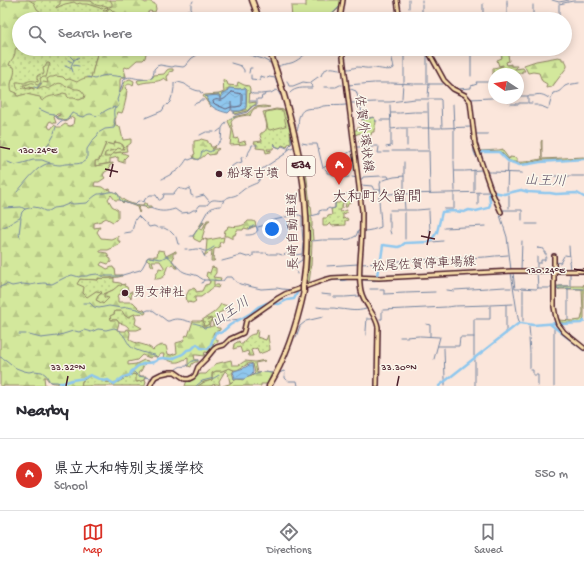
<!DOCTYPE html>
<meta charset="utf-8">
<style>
body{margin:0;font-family:"Gochi Hand","Klee One",sans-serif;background:#f7f7f7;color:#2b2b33}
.compass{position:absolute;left:488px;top:68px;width:36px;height:36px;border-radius:50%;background:#fff;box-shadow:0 2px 10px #0003;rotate:282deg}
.you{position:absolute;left:272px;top:229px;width:14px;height:14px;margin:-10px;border:3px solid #fff;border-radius:50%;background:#1a73e8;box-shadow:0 0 0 6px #1a73e833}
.badge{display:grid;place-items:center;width:26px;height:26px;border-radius:50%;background:#d93025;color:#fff;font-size:13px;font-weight:700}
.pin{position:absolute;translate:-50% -33px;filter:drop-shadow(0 1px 2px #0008)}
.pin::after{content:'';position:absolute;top:21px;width:14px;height:12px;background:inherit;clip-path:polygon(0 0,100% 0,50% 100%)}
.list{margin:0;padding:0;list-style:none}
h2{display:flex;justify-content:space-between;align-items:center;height:52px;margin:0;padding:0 16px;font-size:17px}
h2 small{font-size:13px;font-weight:400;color:#7c7c81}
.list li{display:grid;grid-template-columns:26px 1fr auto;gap:12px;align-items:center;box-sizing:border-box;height:72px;padding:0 16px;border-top:1px solid #e1e1e2}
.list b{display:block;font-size:15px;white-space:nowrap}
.list p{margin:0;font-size:13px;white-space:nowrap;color:#7c7c81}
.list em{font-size:13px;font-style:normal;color:#7c7c81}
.icon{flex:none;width:22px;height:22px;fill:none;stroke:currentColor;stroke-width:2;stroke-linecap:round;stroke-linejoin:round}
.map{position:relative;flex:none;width:584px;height:386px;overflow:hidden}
.search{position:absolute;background:#fff;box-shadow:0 2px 10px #0003;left:12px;right:12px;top:12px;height:44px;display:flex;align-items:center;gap:10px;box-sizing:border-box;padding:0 14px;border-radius:22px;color:#7c7c81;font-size:15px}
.sheet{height:124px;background:#fff}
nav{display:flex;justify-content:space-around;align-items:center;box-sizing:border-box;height:56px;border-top:1px solid #e1e1e2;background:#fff;font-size:11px;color:#7c7c81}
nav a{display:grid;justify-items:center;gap:2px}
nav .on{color:#d93025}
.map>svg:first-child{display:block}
</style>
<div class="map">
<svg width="584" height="386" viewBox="0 0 584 386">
<defs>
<pattern id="grass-dots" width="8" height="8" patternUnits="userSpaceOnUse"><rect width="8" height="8" fill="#d3e89c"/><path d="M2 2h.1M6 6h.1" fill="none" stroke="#b7c787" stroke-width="1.8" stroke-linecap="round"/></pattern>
<pattern id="forest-firs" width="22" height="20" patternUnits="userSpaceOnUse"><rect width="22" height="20" fill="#d3e89c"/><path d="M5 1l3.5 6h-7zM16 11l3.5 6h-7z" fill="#b7c787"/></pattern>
<pattern id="water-waves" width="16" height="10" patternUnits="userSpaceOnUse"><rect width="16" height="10" fill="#8fc7ee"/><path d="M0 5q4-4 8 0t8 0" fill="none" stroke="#7daacc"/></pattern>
</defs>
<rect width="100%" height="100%" fill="#fbe6db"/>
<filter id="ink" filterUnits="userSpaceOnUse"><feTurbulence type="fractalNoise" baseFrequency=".025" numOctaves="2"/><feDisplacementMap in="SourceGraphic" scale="8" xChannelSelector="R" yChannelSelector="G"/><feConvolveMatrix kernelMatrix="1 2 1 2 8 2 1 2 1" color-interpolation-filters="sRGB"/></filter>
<g filter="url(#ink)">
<g fill="url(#grass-dots)" stroke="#8e8464">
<path d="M26 0H111C115 5 119 12 118 19H23Z"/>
<path d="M19 23V49H102L97 54 91 78H87L91 94 83 100 45 103 17 97 10 91C9 82 8 72 8 63 9 53 12 30 19 23Z"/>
<path d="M224 79 227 82 228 85 237 86 238 82 244 85 249 86 250 89 249 103 256 102V104L251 107 247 111 235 114 234 112 240 111 245 110 246 107 247 90 245 88 241 89 228 88 226 92 221 95V100H220V96L219 95 207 97V100L211 107 210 106 203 96 205 95 219 94 224 92C223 88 224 84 223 81Z"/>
<path d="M264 106 270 107C261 110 254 103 250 116L249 115C242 116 234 116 231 122L235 139 238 138 239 143 245 141 246 144 230 145 232 130 228 121 233 117 247 114 255 107Z"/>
<path d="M276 109 285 110 290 130 291 143 288 144 287 147 282 145 280 148 275 146V144L274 143 273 149H267L268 151 271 150V152L266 153 265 149 256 148 257 144H255L254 142 262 141 260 135 261 133C271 131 265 119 263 112Z"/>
<path d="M374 117 376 122 375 129H374V132H372L371 135 368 136 367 139 370 140V142L369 143 367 141H365L363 144 362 143 359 142V141L361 140V138H364L365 134 360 133 355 135 353 132 354 130H357V128H363V130H369V128H366L365 126H363L362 119C366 120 370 117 374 117Z"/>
<path d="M542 140V159L584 157V159L542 160 522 164 510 161 501 152H479V151L499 150 503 149V151L509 159 510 157 517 158V162C526 163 533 160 542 159L541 142Z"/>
<path d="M115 142 120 143 123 145 124 149H121L110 151 108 157 114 153 122 152 123 153 128 155 124 159V163L118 161V157L110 159V163L95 166V161L99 160 106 143 113 145Z"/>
<path d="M343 200 345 201 350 200V203L348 204 347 207H345L346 204 343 202 342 208 339 210 340 212 347 210 346 213 343 214V218L342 219 347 218 348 220 345 221V225L332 226 330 223 327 226H323V218H327V217H328V216L332 215 331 209 335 208V203H339Z"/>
<path d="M212 267 216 268V273L213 277 221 278 220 281 214 280V285H219L218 288 214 287 201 297H195V300L196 301 193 303 187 302 186 296 189 290H190L194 288 196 290V292L202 291 205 285 209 284 210 281 208 280V278L206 276 207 272 210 273Z"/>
<path d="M98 278C104 279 108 278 114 278V282L120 283 122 284V286L104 294 110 298 103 304 96 300 98 296 102 293 96 291 87 298 76 284 80 279C86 280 91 279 98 280Z"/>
<path d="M584 284V319L581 323H562L558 321V320L573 321 581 320 583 312 582 289H561L555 290 556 286H583Z"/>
<path d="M221 304 231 307 217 314 216 317 218 318 215 320 216 325H213L212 319 209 324 206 326H203L204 321H201C209 315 216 313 221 304Z"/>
<path d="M115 311H122L129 317 134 314 136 319 135 324 142 328 137 330H130C127 325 125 324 119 323L117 320H111L109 316 114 314Z"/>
<path d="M258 330 257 337 266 340 268 335C268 341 270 344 270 350L259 354 257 348 251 350 253 356H249L248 351 242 353 240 347 233 349 234 344 239 341 240 344H243C245 338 250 334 255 334L256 331Z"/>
<path d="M229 368 234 370 232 373 233 375 234 379 235 380 230 383 228 373 225 371 219 381 220 385 217 384 212 385V386H198L204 382 212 380V373L216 371H222Z"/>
<path d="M133 374 136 375 137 382 145 380 146 381 145 386H81L82 381 91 375 106 382 116 383Z"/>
</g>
<g fill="url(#forest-firs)" stroke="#8e8464" fill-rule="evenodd">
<path d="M0 0H29L34 3 37 9 41 12 40 15 41 19H32L29 16 26 15 25 19H19V26L17 27 16 33 13 38 14 39 19 35V48H16C14 51 16 53 14 56 13 59 10 61 9 65L14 67C16 74 12 78 11 84 11 85 11 90 12 91L17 93 16 95 18 96 26 94 40 97 41 100 43 101C49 94 56 97 63 93L67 94V96L69 98H74L79 100 84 98 85 95 81 90 78 89H75L69 86 66 87C58 79 56 86 48 89 42 85 42 90 37 89L43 82 48 83 47 79 50 77H53L56 76 63 77 66 80 69 79 77 82C81 79 86 77 91 78L97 54 102 49H147L145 58 143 60H137L128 68 125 67 124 69 126 76V77H122L120 80V93C124 88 122 81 130 79L134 81 133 86C129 83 127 84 125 88L127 90C126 98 125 106 122 113L118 112 115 120 116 126 120 127 123 140 131 139V143L126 147 127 151 114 153 108 157H104L105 153 110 151 116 150 118 148 121 149H124L123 145 120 143 115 142 114 145 106 143 99 160 95 161V166L113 163V164L109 166 110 169 105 172 103 175 105 178 99 182H95L94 186 102 187 106 190 110 189 111 191 117 193C123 202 132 205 143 205L144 203H146L147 206H151V208L147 209 145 207 139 206 138 209 140 212 139 213 137 207 124 202 123 203 120 200H115L111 195 108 199 112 206 118 210V217L116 220 113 222 106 218 101 221 94 223V228L100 227 97 232 101 238 111 239 118 236V241H120L119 245 108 250H100V252L107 253 109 258 111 259V262L108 264 102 262 100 265 104 267 107 269 112 267H113L114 269H115L116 275H122V276C116 278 115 277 109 278 104 278 103 279 98 278V280C91 279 86 280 80 279L77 284 84 287 83 293 87 297 96 291 102 292 98 296 96 300 103 304 109 298 104 297V294L113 290 119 285 121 286 122 284 123 285 124 284H125L124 286 127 287 128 290 123 289 121 290V292H123L124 291H128V292L130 293 131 291H132L131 298 128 295 120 294 117 296 118 298V302H133L140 309 144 310 146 312 145 314C139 313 134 313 129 317L125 316 122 311H115L114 314 110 316 111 320H117L119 323 117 330 121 331H126L127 329 129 330 130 333 129 339C136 345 146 343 153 350 157 346 161 344 166 346L168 354 171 355 177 353 176 343 183 341 186 335 188 336 193 321H204L203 326H206L209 324 208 319 211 318 212 320H211L210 322V324L209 327 216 325 217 328H220V330L214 332 213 335 216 339 218 340V342L214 343 213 344 215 347 214 348H213L210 353 205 352 204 356 197 355H194L195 360H198V362H195L192 364 191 367 188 366V358C184 359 182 361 178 362 173 363 168 360 163 358L164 354H161L157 357 153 356 150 358 142 355 137 360 128 362V365L136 364 144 360 148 361V363H145L141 371 139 372 138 374 141 376H146L145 380 136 382V375L133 374 116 383 106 382 91 375 82 381 81 386H62L61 384C53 382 50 385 46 377H44L45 386H0ZM57 114H60V115L57 116 56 117 58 119H63L65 122 72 117 74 118 73 125 70 126 65 124 61 127H57L54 125 51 129 49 128 48 124 50 121 54 123H56L54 117Z"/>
<path d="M62 0 91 1 96 5 101 6 103 5 109 7 112 6V3L110 0H140L146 3 149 1 155 4 156 9 155 12 149 11 145 19H117V14L113 11 111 9 109 8 107 11H103L104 10H106L108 8 107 7 101 9 100 8 87 4H82L80 3 77 4 74 2 65 4 56 8V7L60 4V1Z"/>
<path d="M495 49H519L520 51 508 54 509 61 506 62 507 65 511 64V66H517L516 68H515V69L523 68 525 71H522V73L494 74V81L493 80V68L503 66V65L499 66 497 60 502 58 500 53 506 51 507 50H501L498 53 496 54 494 50Z"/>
<path d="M558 57 562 58V60H565L567 64V67L552 87 546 88 547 84 542 81 539 73 533 72 528 73 524 65 536 61Z"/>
<path d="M47 63H49L50 64C47 70 48 72 46 77H44L40 78C41 81 41 84 37 85 30 80 31 85 23 85V86L34 88V89L31 88 30 89 23 88 19 89 17 88 16 82C19 82 20 82 23 83 27 83 25 82 29 81 32 80 35 81 38 82V80L37 79V76L40 74 43 75 44 73 43 68 45 67Z"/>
<path d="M169 69H173V71L169 72V75H168L167 77 168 81 164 78C159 82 155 81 150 82 146 82 142 83 139 84L137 81 138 80 148 79 153 77 154 75 164 74 167 70Z"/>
<path d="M201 139 208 141V143L210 144 211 147H214L216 145 215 147 212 149H217L218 148 219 149 216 151 215 154 209 155 207 153C203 157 200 160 194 159L193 155 195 154 194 150V141L200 140Z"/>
<path d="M302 154H303L306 168 305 169 306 171 310 204 309 205 311 206 312 215 311 217 312 219V227L311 228H312L313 240 311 241 312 242 311 266 310 267 311 268 309 283 307 285C313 240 308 198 302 154Z"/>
<path d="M207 220H210L207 222 202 238 208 240 224 237 223 242H220L219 245 220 247 214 249 213 260H215L214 261H211L212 250 204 256 206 252 207 240 202 239 200 242 194 239 193 236 202 222 204 221V223L201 226 200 229 202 230Z"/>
<path d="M248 221H253L255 222 256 226 248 229 244 228 243 230H237L235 235H233V239L227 236H224L225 230 227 229 228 226C235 227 244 227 248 221Z"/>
<path d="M158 250 164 251 165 254 166 256 174 252 175 251H176V253H173V256L174 257 172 261 178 268H176L174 265 172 264 171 266 168 265 165 273 166 274C163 278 160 279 155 279 155 274 159 272 159 268L164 269V267L160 261H152L154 267 151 265 150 261 146 260C148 256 150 257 154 257V256H157Z"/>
<path d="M231 360 232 365H239L245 361 255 362 265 360V361L255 363 257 373 265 372 272 373 267 384H261V386H223L229 384 237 379 244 380 245 378 252 376 255 373 253 364 250 363 237 370H234L229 368 222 371H216L212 373V380L204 382 198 386H185L187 380H191L200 374H206C209 370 213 368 215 364Z"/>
</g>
<g fill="#d3e89c" stroke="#8e8464">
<path d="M312 0H342L340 9H338L331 16 308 18 306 19H292L291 6H306V1Z"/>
<path d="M276 110 283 111 286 125 285 126 270 130 268 129 265 115 266 112Z"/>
</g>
<g fill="url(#water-waves)" stroke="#7384a0">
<path d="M229 88 239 89 245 88 246 89V107L245 109 240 111H232L231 102V110L228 113C219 111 211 108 207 100L208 97 205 96H208L219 95 220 100H221L222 94 226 93Z"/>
<path d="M251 364H252L253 372 252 375 244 379H234V374L233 373 234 371 244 368Z"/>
</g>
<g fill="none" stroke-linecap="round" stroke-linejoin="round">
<path stroke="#666279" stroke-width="1" d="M232 92 242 94V105L241 106 235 107H231L226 109 215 104 213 102V101C218 98 218 101 222 100 226 99 229 94 232 92Z"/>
<g stroke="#7384a0" stroke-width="1">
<path d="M409 0V1"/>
<path d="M507 0V4"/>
<path d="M552 0 559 2 569 0"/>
<path d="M409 2V8"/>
<path d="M422 2V0"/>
<path d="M192 3 193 1"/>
<path d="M422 4V19"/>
<path d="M559 4 573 1H584"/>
<path d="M397 7V13L401 19"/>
<path d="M187 16V10H191V4"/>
<path d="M267 17 275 18"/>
<path d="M276 18 290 19"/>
<path d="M186 19 187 16"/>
<path d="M265 19 264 17H266"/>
<path d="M307 19 308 18 330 16"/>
<path d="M327 19 340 6 341 0"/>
<path d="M483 19V4"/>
<path d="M507 19V4"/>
<path d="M533 19V5"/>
<path d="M559 19V5"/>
<path d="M415 51H424L427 55V82"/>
<path d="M373 53 390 52 391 54"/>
<path d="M436 53 455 54"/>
<path d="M444 53V49"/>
<path d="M456 54H471"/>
<path d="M472 54H483V49"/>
<path d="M70 56 74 60 71 66 73 72"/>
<path d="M68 60 72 62"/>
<path d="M74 60 79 57"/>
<path d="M231 63 241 66 244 70V72"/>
<path d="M73 65 79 66"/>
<path d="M281 65C285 64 287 64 291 63 296 62 308 53 310 49"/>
<path d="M65 66 72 69"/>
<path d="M278 66H280"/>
<path d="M330 68C333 67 336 69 340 69"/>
<path d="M373 68C380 68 389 72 394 68L391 54H395L403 51H414"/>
<path d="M347 69C351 69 353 68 357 67 362 67 366 69 371 68"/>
<path d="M436 69C440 77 445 86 454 92 459 95 466 96 469 103"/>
<path d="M249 73 250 68H252"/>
<path d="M251 75V79L260 80V76L268 78 269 77 275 78 277 84"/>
<path d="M471 76V49"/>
<path d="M88 77 95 79C106 72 114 77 126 77"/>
<path d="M493 80 494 81"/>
<path d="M287 81 289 86H293L303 82 310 83"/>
<path d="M404 82V52"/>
<path d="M491 82V81L492 80"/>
<path d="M375 83H390"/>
<path d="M391 83 414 84"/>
<path d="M362 84 374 83"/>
<path d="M415 84H443"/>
<path d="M341 85H342"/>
<path d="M348 85 360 84"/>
<path d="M34 87 37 88 41 83"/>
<path d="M174 87V83L178 82 185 84C188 87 195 91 200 91L201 93"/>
<path d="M324 87H329"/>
<path d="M331 87H335"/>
<path d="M336 87 340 85"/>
<path d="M348 88 356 91 358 97"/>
<path d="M458 91V89L471 88V86L477 84 476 82H491"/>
<path d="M250 92 253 94H260"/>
<path d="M202 93 203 94"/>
<path d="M290 93C295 87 304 88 311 88H312L311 82 318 77 321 76 323 71 329 68"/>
<path d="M173 94 174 88"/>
<path d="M261 94 271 93 276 90 278 91 280 95"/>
<path d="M535 95C541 93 546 96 550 99"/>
<path d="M518 96H534"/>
<path d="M528 96V103H532"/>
<path d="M428 97 429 84"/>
<path d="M402 98 403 83"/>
<path d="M492 98 494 97"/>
<path d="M509 98V102"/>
<path d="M470 99 491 98"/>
<path d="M551 99 553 93C561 92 560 90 565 86 568 84 575 84 579 83"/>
<path d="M250 101H256"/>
<path d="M378 102H390L415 99H440L441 100 442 128 471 127"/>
<path d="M352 103 376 102"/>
<path d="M428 103 430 193"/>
<path d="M519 103H527"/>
<path d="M194 104 199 102 200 100H204"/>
<path d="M360 104 361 105 362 119H367L374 117 375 121H377"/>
<path d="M453 104 454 127"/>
<path d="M511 104H515"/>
<path d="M515 104H519"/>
<path d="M167 105 170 102 172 96"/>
<path d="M390 105 391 129 400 128"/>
<path d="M534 105H537"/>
<path d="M538 106H540"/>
<path d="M541 106 548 109"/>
<path d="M549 107 551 100"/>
<path d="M39 109 48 113 54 114C56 119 60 118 64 121L67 120 72 113C77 114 79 117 84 117 92 110 93 118 100 115 101 115 101 114 102 113 106 110 110 108 115 107V108"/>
<path d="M473 110 474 119"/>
<path d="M234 111V114L236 115 247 112 253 106 257 105V99H261L262 96H264L265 94"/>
<path d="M415 112H427"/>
<path d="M391 113H399"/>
<path d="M400 113 414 112"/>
<path d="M145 118 162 111 165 106"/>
<path d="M231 118 235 117"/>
<path d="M380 120H390"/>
<path d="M57 125 61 121H64"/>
<path d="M471 126 474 152 475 154H476"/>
<path d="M401 128H414"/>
<path d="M416 128H441"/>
<path d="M454 128V159"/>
<path d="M297 130C300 125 297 120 300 115 303 107 310 109 317 108 319 108 321 107 323 106 331 105 338 106 346 105"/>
<path d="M407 130V146"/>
<path d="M207 132H214"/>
<path d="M217 132 221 129"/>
<path d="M54 133 56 127"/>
<path d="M475 134H488"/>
<path d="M476 134 477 143 479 151"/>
<path d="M200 135 206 132"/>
<path d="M302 143 307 144"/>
<path d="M274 144H275V146L280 148 282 146 287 148"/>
<path d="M309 144H317L323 168 353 150"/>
<path d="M217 145 219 142 221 141 222 128 226 122"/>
<path d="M255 145H257"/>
<path d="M374 146H378"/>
<path d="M356 147H363"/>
<path d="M364 147H365"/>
<path d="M366 147H373"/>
<path d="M379 147 378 153H382"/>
<path d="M386 147 391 146V130"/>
<path d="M288 150 293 147"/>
<path d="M34 151C37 149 41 149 45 147 49 144 52 139 54 135"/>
<path d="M392 151H415"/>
<path d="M416 151H428"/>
<path d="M384 152H389"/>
<path d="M481 154 487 175"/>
<path d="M475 155 479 160"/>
<path d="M246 157 248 155C248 151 252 149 252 145H253"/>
<path d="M454 161 455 191"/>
<path d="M8 162 15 165 23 163 33 160H42L50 163"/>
<path d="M404 162V176"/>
<path d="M231 167 235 164 242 162 241 158 243 157"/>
<path d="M325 169 327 171V173H330L333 175"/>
<path d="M474 170V191"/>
<path d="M455 171H464"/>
<path d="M465 171 481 170"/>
<path d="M487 172H491"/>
<path d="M492 172 522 173"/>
<path d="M484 174 489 190"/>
<path d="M334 175C340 178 343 178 349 177"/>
<path d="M383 176H388L389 178"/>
<path d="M554 176H571"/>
<path d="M572 176H584"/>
<path d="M352 177 357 178"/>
<path d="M162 179C166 177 178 171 181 167 183 165 185 162 187 159L189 160 194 158 198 160C200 158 202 155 201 153L205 150 210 152 213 150"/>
<path d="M360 179H362L363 177 381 176"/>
<path d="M383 180 394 177 404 176V194L489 192"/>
<path d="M361 185 372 186 374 190H380"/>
<path d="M182 189 186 190 190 188 191 195 193 196"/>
<path d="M507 191 508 163"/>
<path d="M17 192C24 184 35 169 44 165 50 162 54 165 60 165 61 165 64 164 66 164 74 163 80 166 87 159V149L93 140 98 135V133L105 129 114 128 115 124 114 123C115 118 113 114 114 109L118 107 119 105 117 100 124 79C130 75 135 79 141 79 144 80 149 78 152 78L154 72V69L157 66 160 65 172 67 175 66 183 67 185 66 192 58 197 55 199 51 218 53 240 52 263 59 270 63"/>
<path d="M478 193V205"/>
<path d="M382 194H388"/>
<path d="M389 194 404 193"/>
<path d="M490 194 498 209"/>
<path d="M509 195V208"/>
<path d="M404 196 405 209"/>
<path d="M196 197H197L204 195 209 201"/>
<path d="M160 200 163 198 164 194H173L178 188 181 189"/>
<path d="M141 201 144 202 145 199 150 195H156L159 200"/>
<path d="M335 202 336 198C342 194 349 194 356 193"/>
<path d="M135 204 138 201H139"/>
<path d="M4 208 21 207 25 209"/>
<path d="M444 209H454V193"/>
<path d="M323 210H326L329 208 331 209 335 208V203"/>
<path d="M390 210H416"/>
<path d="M417 210 429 209"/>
<path d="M502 210H522V220"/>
<path d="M208 211C212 207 216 206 221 206L224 200"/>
<path d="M429 211 430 232"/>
<path d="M405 212V239"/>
<path d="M499 212 507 237 511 270"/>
<path d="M389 213V218"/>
<path d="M311 216 319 214V211L322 210"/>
<path d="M285 217C291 217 295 213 302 216V228"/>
<path d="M389 218V221"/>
<path d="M202 221 207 212"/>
<path d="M390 221V230"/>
<path d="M146 223 149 227 154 226 158 228"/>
<path d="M526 224H537"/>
<path d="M258 227 265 225 270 221 283 218"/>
<path d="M0 228C7 227 13 221 20 218L22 212 25 209 34 207 39 208 45 211H48L53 208 61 207 71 203 73 204 87 203C90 200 94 196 98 194 100 194 102 194 104 193 113 191 118 190 120 200 128 205 135 205 144 206 150 206 145 207 150 208 160 212 165 212 175 209L179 212 182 213 190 212 193 210H196L200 205H207C213 196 216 202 224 200 227 199 226 198 229 197 233 196 235 196 238 194 240 193 241 191 243 190 245 188 254 184 257 183 261 179 260 174 262 169L285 154 288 150 289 146 292 143 291 136 293 132"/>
<path d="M160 228H163"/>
<path d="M164 228 168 230"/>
<path d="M444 228 486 226"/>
<path d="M302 229 303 241"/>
<path d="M132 231 135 220 138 216 144 222"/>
<path d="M170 231 174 235"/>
<path d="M364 231C369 231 376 229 381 227 381 217 379 207 379 196L381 195 380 184 381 181"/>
<path d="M390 231 391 234"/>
<path d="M124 233 131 232"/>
<path d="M246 235C251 235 255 235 258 230L256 226H253L249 229"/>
<path d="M190 236H193L203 222"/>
<path d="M20 237 19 234 21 218"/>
<path d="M176 237 178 244H179"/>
<path d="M323 240H341L350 239 356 236 358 231H360"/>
<path d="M312 241 322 240"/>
<path d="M432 242 443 241"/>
<path d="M569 246 570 260 569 261 570 269"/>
<path d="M538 248H537L544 249V253H546V255"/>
<path d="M185 249H187"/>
<path d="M189 250C191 250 194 249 196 249 205 249 203 255 214 247"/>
<path d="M292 251 295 255 302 254 303 243"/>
<path d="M202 252 205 257"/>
<path d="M254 253H256"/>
<path d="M257 253H261"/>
<path d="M262 253H264"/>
<path d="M266 253 269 254"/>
<path d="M270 254H278"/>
<path d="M279 254 282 255"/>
<path d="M287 254 291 252"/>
<path d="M284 255 285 254"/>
<path d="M565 255 570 256"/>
<path d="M496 256 508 255"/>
<path d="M486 257 495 256"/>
<path d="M537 257V262"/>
<path d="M446 259 485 257"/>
<path d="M407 260 444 259"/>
<path d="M222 261C229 259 235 258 241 255L247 257 253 256V253"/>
<path d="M387 261H406"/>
<path d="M556 262 560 263 564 256"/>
<path d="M361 264 379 263"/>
<path d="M327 266 358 264"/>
<path d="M296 267V264L302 260V255"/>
<path d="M296 269 297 274"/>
<path d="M537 269V263H541V260H545V257H546"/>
<path d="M521 270 522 241"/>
<path d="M511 273 518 318 519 321 521 323"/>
<path d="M519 273H513L515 289H520L521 288 536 289 538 288 537 272H538"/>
<path d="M202 283 204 280H213L223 281 226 277H232L235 281 240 284 261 289 277 288 282 289 294 290"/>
<path d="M0 287 7 284 12 286 23 284 30 285 35 284 44 283 52 284 66 277 72 275 79 277 81 276H87L89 275 97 274 102 276H119L140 270 142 268 146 261 147 258 149 257 161 259 167 256C174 260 177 269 184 272 188 274 194 274 198 276L199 277 204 280"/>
<path d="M489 288 505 287"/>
<path d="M506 288H511"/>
<path d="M538 288H553"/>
<path d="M556 288 560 286H570V272"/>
<path d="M370 289H378"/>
<path d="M556 289 561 288 583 289"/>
<path d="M380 290H384V294L405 293"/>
<path d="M447 290 454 291"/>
<path d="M455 290 487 288"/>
<path d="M523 290V303"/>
<path d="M406 293 435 292"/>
<path d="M321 294 331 295 333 297H344"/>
<path d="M345 297 359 296"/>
<path d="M83 303H90L94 307 99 308 109 306 121 308 127 307 137 309 144 312 148 310H151"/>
<path d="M523 304V321"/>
<path d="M490 305 513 304"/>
<path d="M506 305V331"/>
<path d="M456 306 489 305"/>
<path d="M317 307C325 309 332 307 340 309 350 310 356 312 366 309"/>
<path d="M447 307 455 306"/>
<path d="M406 309 446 307"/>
<path d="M152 310 154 311 167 321H169C177 317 183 320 191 322"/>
<path d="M383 310 405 309"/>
<path d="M368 319H371"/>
<path d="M380 319H382V311"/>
<path d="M568 320V288"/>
<path d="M306 321 323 317"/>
<path d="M194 323 201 325 204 328 209 327"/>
<path d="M215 323 216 324H219L224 321H231L232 320 240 319"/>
<path d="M426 324 430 325V336"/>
<path d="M529 327 530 337"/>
<path d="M118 330C124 334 126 340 130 346 135 351 148 354 155 355L158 359"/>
<path d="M75 331 79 332 84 330 91 332 98 329 106 330 114 328 117 329"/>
<path d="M366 331 367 318"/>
<path d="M366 332V335"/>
<path d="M19 334H26"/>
<path d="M506 334V332"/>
<path d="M29 335 41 338 57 336 73 331"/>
<path d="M420 336 439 337"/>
<path d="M296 337 300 326 305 322"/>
<path d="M400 337H405"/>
<path d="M406 337 419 336"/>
<path d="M529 339 530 352"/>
<path d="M211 343 213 344V349"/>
<path d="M438 346H459L460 337H474"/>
<path d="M444 348 445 379"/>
<path d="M530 353V368"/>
<path d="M474 356V319H490V306"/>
<path d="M0 357 6 360 16 368 24 371 29 372 34 371 42 372 46 375 50 382H57L60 383"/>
<path d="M434 359 440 337"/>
<path d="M475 360V386"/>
<path d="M530 370H533V375H538V386"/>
<path d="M131 372H134L138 376 151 378"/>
<path d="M279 373 284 371 285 374"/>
<path d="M156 375 165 370 168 371 175 370C182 365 179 367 187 366 190 362 193 360 198 360"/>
<path d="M253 375C257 375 259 372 264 372 267 372 269 373 272 373"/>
<path d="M285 376V378L287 380"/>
<path d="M445 380V383"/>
<path d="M289 381H297L298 386"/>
<path d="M445 383V386"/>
<path d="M196 386 202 381 214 378 219 375"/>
<path d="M554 386V329"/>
</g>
<g stroke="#8fc7ee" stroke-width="2.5">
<path d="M476 154 483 152H499L508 161 520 165 529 164 540 162 584 159"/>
<path d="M377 277 379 260 381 259 383 245 398 247 401 246 405 243 430 242 437 232 442 212 451 211 464 212 469 210 476 211 488 208 490 205V203L489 192H493L504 194 521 190 528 192 545 193H550L556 194 577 193 584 197"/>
<path d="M336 279 343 280 350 278"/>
<path d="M363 279 375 280"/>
<path d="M550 324 584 350"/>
<path d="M60 383H63L72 380 85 378 88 376 90 375 104 381 108 380 114 384 124 377 130 375 131 372 138 366 143 364 145 363C150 362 155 364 158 359L162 358 173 359C177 355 182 357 187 350L192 349 197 344 201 348 208 349C212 345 212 338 216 332L220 333 222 332 230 325 251 313 258 307 267 303 279 304 287 300 294 299 298 291 301 290"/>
<path d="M439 386 519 323H521L533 325 559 323 562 324 581 323 584 321"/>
</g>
<defs>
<g id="major">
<path d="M397 0 399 14 403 19"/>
<path d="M340 19 343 0"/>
<path d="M342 49 362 211C362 224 362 236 361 248 360 262 358 277 361 291 364 305 376 314 378 327L377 386"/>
<path d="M427 49 444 80 453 89 465 95 470 101 475 144 491 190 501 212"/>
<path d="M554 256V307L556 318 558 324 564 332 584 348"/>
<path d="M150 386 153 380 155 377 161 374 170 372H175L185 379H189L193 377 195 375 198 367 205 360 214 349 217 347 224 345 230 339 243 333 244 330 246 321 248 319 278 298 285 294 324 280 332 278 351 277 379 278 512 271H584"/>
</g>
<g id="highway">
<path d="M252 0 259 19"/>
<path d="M269 49C296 125 315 206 303 286"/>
<path d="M269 386C287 356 297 324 304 291"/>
</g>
</defs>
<use href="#major" stroke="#4a1f2b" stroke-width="6"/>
<use href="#highway" stroke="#4a1f2b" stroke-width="7"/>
<use href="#major" stroke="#f9deab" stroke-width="3"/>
<use href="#highway" stroke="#f9deab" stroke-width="4"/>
<defs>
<path id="highway-bridge" d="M303 291V286"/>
</defs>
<use href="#highway-bridge" stroke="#4a1f2b" stroke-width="7" stroke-linecap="butt"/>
<use href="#highway-bridge" stroke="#f9deab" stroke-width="4"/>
</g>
</g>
<path fill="none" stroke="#4a1f2b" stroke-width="1.5" d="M0 147 10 149M105 169 118 172M110 177 113 164M421 236 435 239M427 245 430 231M574 269 584 271M66 386 68 376M397 386 399 376"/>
<g fill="#4a1f2b" stroke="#fbf7ec" stroke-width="1.5">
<circle cx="219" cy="174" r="4"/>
<circle cx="125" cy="293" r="4"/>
</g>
<g text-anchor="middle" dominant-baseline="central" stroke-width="3" stroke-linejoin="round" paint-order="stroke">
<rect fill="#fbf7ec" stroke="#7f6065" stroke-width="1" x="287" y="156" width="28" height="20" rx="3"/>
<g font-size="12" font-weight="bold" fill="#4a1f2b">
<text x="301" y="166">E34</text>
</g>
<g font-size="13" fill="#4a1f2b" stroke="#fbf7ec">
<text transform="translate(363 134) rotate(83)">佐賀外環状線</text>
<text transform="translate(294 231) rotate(-91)">長崎自動車道</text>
<text transform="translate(424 265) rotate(-3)">松尾佐賀停車場線</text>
</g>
<g font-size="13" fill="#4a1f2b" stroke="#fbf7ec" text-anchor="start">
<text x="227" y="174">船塚古墳</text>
<text x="133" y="293">男女神社</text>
</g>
<g font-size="14" font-style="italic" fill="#5f5166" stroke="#fbf7ec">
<text transform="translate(545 182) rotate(2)">山王川</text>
<text transform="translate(231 313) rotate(-34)">山王川</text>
</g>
<g font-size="15" fill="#4a1f2b" stroke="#fbf7ec">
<text x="377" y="198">大和町久留間</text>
</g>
</g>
<g font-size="10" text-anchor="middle" fill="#4a1f2b" stroke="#fbf7ec" stroke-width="3" stroke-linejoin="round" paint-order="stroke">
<text x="38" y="153">130.24°E</text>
<text x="546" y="273">130.24°E</text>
<text x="68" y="370">33.32°N</text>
<text x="399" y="370">33.30°N</text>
</g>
</svg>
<svg class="compass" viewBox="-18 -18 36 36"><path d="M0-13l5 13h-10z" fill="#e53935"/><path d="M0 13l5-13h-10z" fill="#7c7c81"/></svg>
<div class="you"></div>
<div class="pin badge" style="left:339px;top:185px">A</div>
<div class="search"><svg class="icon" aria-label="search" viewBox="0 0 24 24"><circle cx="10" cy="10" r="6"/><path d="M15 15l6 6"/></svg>Search here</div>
</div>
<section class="sheet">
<h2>Nearby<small></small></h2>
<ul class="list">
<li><span class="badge">A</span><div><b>県立大和特別支援学校</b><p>School</p></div><em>550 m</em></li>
</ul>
</section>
<nav>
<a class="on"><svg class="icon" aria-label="map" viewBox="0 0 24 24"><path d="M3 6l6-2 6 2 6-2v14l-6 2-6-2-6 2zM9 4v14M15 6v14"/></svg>Map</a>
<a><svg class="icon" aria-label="directions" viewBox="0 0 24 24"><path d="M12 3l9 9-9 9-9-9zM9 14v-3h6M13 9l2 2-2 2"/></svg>Directions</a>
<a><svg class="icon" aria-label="saved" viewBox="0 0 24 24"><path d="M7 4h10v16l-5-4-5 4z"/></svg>Saved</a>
</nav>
